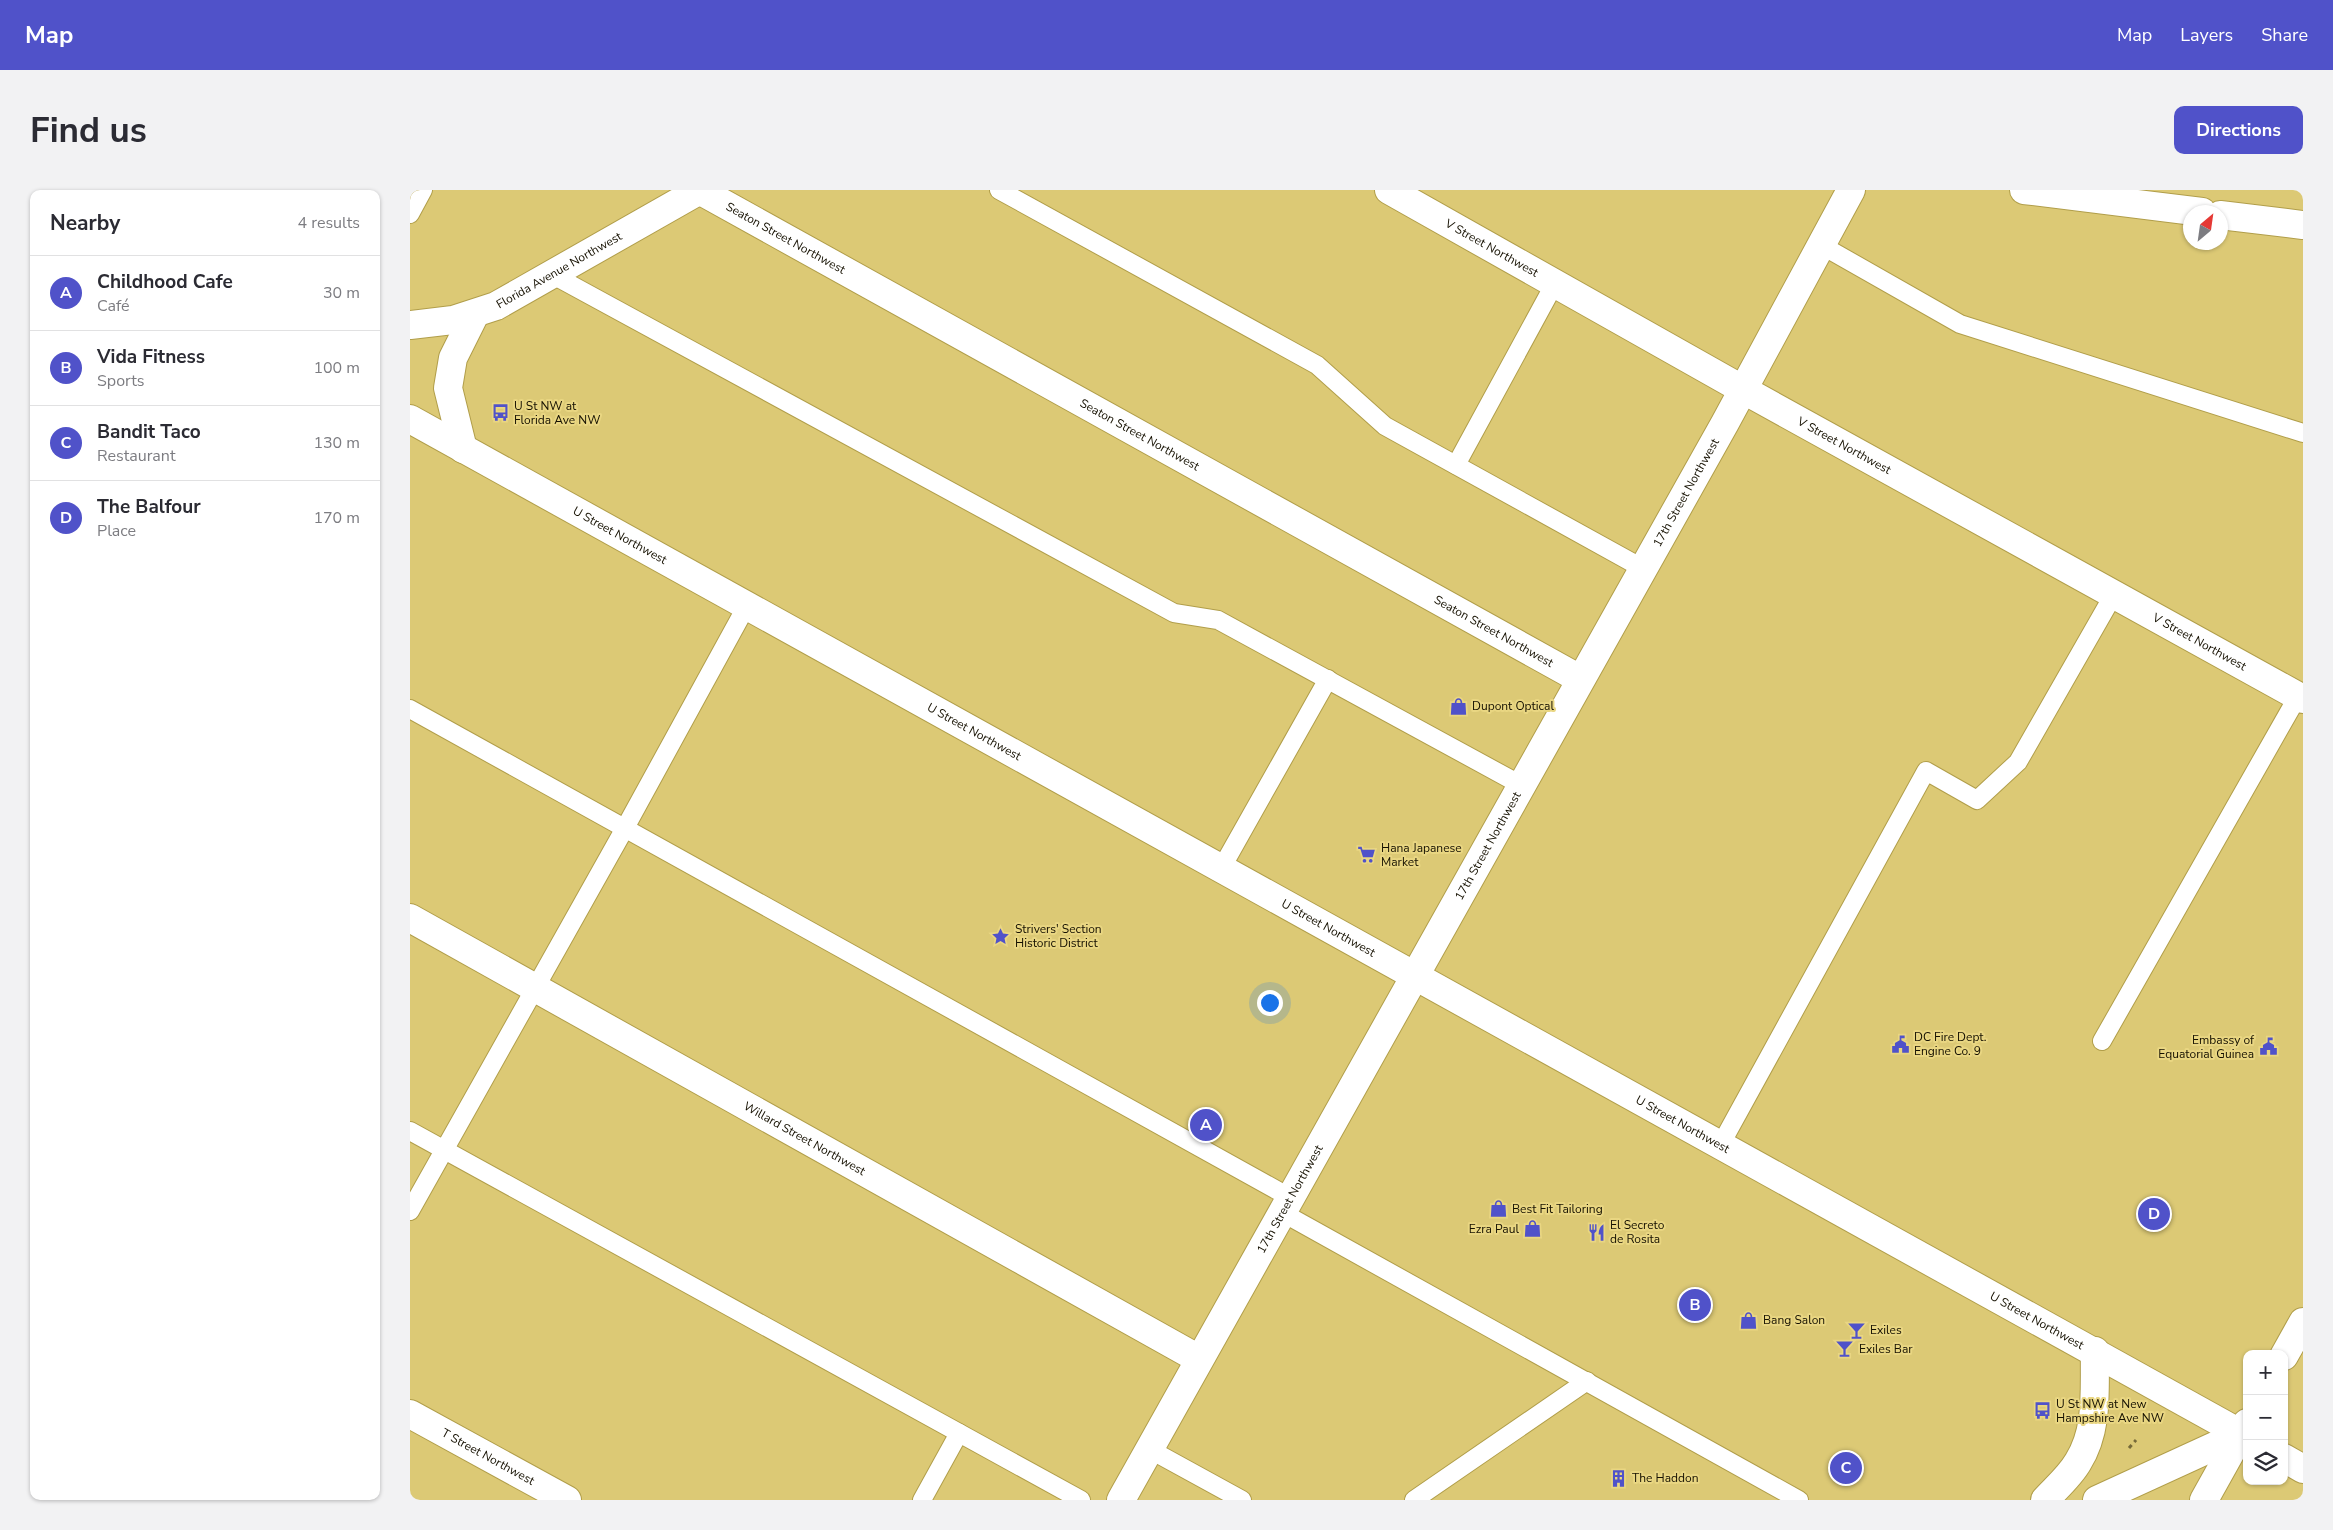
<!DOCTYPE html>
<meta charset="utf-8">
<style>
body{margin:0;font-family:"Nunito Sans",sans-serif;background:#f2f2f3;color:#2b2b33}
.controls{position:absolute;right:15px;bottom:15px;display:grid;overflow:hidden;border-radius:10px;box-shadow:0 1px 4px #0004}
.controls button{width:45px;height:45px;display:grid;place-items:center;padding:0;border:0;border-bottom:1px solid #e1e1e2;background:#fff;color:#2b2b33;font:25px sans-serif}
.compass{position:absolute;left:1773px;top:15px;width:45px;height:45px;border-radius:50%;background:#fff;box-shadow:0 1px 4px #0004;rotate:29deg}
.you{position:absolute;left:859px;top:812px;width:18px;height:18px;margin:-12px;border:4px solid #fff;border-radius:50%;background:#1a73e8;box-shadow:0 0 0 8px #1a73e833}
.badge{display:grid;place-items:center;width:32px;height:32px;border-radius:50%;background:#5052c9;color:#fff;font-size:16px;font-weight:700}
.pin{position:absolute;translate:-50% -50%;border:2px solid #fff;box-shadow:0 1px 5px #0006}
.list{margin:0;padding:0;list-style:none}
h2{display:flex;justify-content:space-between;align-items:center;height:65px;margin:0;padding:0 20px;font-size:21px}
h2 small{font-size:16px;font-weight:400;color:#7c7c81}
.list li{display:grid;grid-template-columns:32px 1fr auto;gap:15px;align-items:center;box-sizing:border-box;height:75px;padding:0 20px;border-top:1px solid #e1e1e2}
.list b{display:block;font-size:19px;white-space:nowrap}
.list p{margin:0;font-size:16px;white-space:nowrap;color:#7c7c81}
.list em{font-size:16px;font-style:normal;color:#7c7c81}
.icon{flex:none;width:28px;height:28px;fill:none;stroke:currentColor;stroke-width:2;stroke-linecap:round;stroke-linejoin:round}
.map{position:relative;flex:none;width:1893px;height:1310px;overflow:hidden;border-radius:10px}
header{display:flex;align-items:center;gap:30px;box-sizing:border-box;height:70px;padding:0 25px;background:#5052c9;color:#fff}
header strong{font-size:24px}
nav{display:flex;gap:28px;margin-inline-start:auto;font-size:18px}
.intro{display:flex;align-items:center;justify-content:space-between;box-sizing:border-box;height:120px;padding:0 30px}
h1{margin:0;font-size:35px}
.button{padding:12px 22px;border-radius:10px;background:#5052c9;color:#fff;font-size:18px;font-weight:700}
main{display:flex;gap:30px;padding:0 30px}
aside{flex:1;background:#fff;border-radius:10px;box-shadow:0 1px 4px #0004}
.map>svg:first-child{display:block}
</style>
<header>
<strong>Map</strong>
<nav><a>Map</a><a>Layers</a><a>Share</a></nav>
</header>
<div class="intro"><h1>Find us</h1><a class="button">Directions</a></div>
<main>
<aside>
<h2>Nearby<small>4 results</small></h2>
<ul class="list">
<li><span class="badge">A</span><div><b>Childhood Cafe</b><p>Café</p></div><em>30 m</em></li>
<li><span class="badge">B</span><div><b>Vida Fitness</b><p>Sports</p></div><em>100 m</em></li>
<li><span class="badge">C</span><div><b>Bandit Taco</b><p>Restaurant</p></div><em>130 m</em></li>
<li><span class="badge">D</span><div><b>The Balfour</b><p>Place</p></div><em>170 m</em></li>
</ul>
</aside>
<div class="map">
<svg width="1893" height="1310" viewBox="0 0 1893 1310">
<rect width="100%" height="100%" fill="#dcc975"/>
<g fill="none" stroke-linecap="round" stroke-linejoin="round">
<defs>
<g id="lane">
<path d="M589 0 907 175 975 236 1232 378"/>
<path d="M0 24 13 0"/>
<path d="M1411 55 1550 134 1893 243"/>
<path d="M143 85 764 423 808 430 1111 595"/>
<path d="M1046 275 1145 93"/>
<path d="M0 519 881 1008"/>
<path d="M811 679 918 489"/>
<path d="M1692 851 1888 506"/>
<path d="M0 941 671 1310"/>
<path d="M1311 954 1516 581 1567 610 1608 572 1704 404"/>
<path d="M0 1021 215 638 336 417"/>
<path d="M873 1023 1389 1310"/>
<path d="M739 1259 832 1310"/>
<path d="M512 1310 549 1243"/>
<path d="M1004 1310 1177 1191"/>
</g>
<g id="street">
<path id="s1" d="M289 0 1170 489"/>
<path id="s2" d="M0 728 789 1169"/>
</g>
<g id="secondary">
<path id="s3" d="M979 0 1332 199 1893 509"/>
<path d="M1614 0 1792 22"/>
<path d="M1810 25 1893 35"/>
<path id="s4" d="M0 135 43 130 86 116 290 0"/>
<path id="s5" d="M0 1224 157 1310"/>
<path id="s6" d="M711 1310 1315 233 1441 0"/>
<path d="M1687 1310 1831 1244"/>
</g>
<g id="primary">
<path id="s7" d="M0 229 1837 1247"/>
<path d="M53 259 38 198 43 168 65 124"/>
<path d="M1874 1166 1893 1132"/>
<path d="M1874 1268 1893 1279"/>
<path d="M1635 1310C1646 1298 1660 1286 1668 1272 1689 1239 1684 1199 1685 1161"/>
<path d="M1794 1310 1837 1233"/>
</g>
</defs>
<use href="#lane" stroke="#b19e4a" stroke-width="20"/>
<use href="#street" stroke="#b19e4a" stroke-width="30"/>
<use href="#secondary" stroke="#b19e4a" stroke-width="30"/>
<use href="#primary" stroke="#b19e4a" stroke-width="30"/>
<path stroke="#766a39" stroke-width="3" stroke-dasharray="4 4" stroke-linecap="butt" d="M1719 1258 1726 1250"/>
<use href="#lane" stroke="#fff" stroke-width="18"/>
<use href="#street" stroke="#fff" stroke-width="28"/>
<use href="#secondary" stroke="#fff" stroke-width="28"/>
<use href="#primary" stroke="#fff" stroke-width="28"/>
</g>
<defs>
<symbol id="bus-bare" viewBox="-9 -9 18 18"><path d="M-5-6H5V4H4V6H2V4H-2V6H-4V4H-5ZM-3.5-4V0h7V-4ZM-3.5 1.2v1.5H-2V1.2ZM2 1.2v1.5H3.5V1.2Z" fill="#5052c9" stroke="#e9d682" stroke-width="2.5" paint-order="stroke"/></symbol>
<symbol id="shop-bare" viewBox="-9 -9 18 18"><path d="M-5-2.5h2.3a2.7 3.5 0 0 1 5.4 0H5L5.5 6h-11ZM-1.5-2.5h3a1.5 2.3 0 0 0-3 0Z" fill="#5052c9" stroke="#e9d682" stroke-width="2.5" paint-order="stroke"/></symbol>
<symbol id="supermarket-bare" viewBox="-9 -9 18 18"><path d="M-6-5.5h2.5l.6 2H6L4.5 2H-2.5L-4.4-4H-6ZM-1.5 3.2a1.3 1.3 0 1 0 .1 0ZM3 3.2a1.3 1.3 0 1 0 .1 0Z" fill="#5052c9" stroke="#e9d682" stroke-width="2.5" paint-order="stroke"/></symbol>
<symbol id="sight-bare" viewBox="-9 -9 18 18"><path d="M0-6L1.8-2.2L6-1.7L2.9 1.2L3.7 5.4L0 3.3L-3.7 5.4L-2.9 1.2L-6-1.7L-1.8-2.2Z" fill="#5052c9" stroke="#e9d682" stroke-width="2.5" paint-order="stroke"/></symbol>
<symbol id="civic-bare" viewBox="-9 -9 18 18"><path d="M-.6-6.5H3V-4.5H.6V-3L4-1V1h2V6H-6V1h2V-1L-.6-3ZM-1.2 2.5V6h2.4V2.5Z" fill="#5052c9" stroke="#e9d682" stroke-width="2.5" paint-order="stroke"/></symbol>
<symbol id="restaurant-bare" viewBox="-9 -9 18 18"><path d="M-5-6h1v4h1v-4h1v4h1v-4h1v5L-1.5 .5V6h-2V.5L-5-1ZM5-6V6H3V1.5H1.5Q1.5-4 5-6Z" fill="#5052c9" stroke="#e9d682" stroke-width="2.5" paint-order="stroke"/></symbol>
<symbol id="bar-bare" viewBox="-9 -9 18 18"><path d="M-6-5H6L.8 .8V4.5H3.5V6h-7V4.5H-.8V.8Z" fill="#5052c9" stroke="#e9d682" stroke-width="2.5" paint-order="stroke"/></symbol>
<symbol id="building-bare" viewBox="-9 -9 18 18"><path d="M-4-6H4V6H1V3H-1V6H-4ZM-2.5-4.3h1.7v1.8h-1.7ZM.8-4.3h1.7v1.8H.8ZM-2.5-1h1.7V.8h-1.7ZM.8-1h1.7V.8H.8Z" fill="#5052c9" stroke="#e9d682" stroke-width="2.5" paint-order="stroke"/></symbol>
</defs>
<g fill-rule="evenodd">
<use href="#bus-bare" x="78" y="210" width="25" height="25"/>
<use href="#shop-bare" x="1036" y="504" width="25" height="25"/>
<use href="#supermarket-bare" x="944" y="652" width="25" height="25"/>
<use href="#sight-bare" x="578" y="734" width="25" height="25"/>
<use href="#civic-bare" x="1478" y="842" width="25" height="25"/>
<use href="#civic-bare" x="1846" y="844" width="25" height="25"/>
<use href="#shop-bare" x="1076" y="1006" width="25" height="25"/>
<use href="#shop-bare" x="1110" y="1026" width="25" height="25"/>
<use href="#restaurant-bare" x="1174" y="1030" width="25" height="25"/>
<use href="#shop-bare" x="1326" y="1118" width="25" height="25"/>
<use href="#bar-bare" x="1434" y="1128" width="25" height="25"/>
<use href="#bar-bare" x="1422" y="1146" width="25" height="25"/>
<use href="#bus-bare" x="1620" y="1208" width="25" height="25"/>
<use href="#building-bare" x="1196" y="1276" width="25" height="25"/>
</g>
<g text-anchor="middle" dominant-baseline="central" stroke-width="4" stroke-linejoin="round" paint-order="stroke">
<g font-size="12" fill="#151000" stroke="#e9d682">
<text stroke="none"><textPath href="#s1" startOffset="99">Seaton Street Northwest</textPath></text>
<text stroke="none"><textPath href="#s3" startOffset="118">V Street Northwest</textPath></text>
<text stroke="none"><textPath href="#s4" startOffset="161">Florida Avenue Northwest</textPath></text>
<text stroke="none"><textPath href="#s1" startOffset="504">Seaton Street Northwest</textPath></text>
<text stroke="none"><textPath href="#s3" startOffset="522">V Street Northwest</textPath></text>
<text stroke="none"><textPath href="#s6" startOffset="1155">17th Street Northwest</textPath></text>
<text stroke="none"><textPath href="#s7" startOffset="240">U Street Northwest</textPath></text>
<text stroke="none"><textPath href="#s1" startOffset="909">Seaton Street Northwest</textPath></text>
<text stroke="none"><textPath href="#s3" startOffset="928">V Street Northwest</textPath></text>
<text stroke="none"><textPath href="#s7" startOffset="645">U Street Northwest</textPath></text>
<text stroke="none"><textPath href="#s6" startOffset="750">17th Street Northwest</textPath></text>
<text stroke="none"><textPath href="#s7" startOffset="1050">U Street Northwest</textPath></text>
<text stroke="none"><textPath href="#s7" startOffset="1455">U Street Northwest</textPath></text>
<text stroke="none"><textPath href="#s2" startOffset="452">Willard Street Northwest</textPath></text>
<text stroke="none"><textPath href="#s6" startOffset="345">17th Street Northwest</textPath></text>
<text stroke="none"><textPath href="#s7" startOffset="1860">U Street Northwest</textPath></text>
<text stroke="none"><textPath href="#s5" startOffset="89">T Street Northwest</textPath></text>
</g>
<g font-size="12" fill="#151000" stroke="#e9d682" text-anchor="start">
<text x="104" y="216">U St NW at<tspan x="104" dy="14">Florida Ave NW</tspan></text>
<text x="1062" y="516">Dupont Optical</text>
<text x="971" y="658">Hana Japanese<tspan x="971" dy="14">Market</tspan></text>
<text x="605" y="739">Strivers' Section<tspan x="605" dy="14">Historic District</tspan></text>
<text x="1504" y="847">DC Fire Dept.<tspan x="1504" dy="14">Engine Co. 9</tspan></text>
<text x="1844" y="850" text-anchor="end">Embassy of<tspan x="1844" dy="14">Equatorial Guinea</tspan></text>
<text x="1102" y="1019">Best Fit Tailoring</text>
<text x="1200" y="1035">El Secreto<tspan x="1200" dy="14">de Rosita</tspan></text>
<text x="1109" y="1039" text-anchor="end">Ezra Paul</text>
<text x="1353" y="1130">Bang Salon</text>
<text x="1460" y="1140">Exiles</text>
<text x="1449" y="1159">Exiles Bar</text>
<text x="1646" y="1214">U St NW at New<tspan x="1646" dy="14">Hampshire Ave NW</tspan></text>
<text x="1222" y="1288">The Haddon</text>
</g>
</g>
</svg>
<div class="controls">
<button>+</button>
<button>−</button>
<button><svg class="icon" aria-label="layers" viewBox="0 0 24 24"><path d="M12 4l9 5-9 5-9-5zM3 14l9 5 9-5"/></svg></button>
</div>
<svg class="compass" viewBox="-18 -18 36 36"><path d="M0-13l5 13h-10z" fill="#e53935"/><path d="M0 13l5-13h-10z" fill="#7c7c81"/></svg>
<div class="you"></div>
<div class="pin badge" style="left:796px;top:935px">A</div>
<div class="pin badge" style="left:1285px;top:1115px">B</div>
<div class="pin badge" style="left:1436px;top:1278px">C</div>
<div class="pin badge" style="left:1744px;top:1024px">D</div>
</div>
</main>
